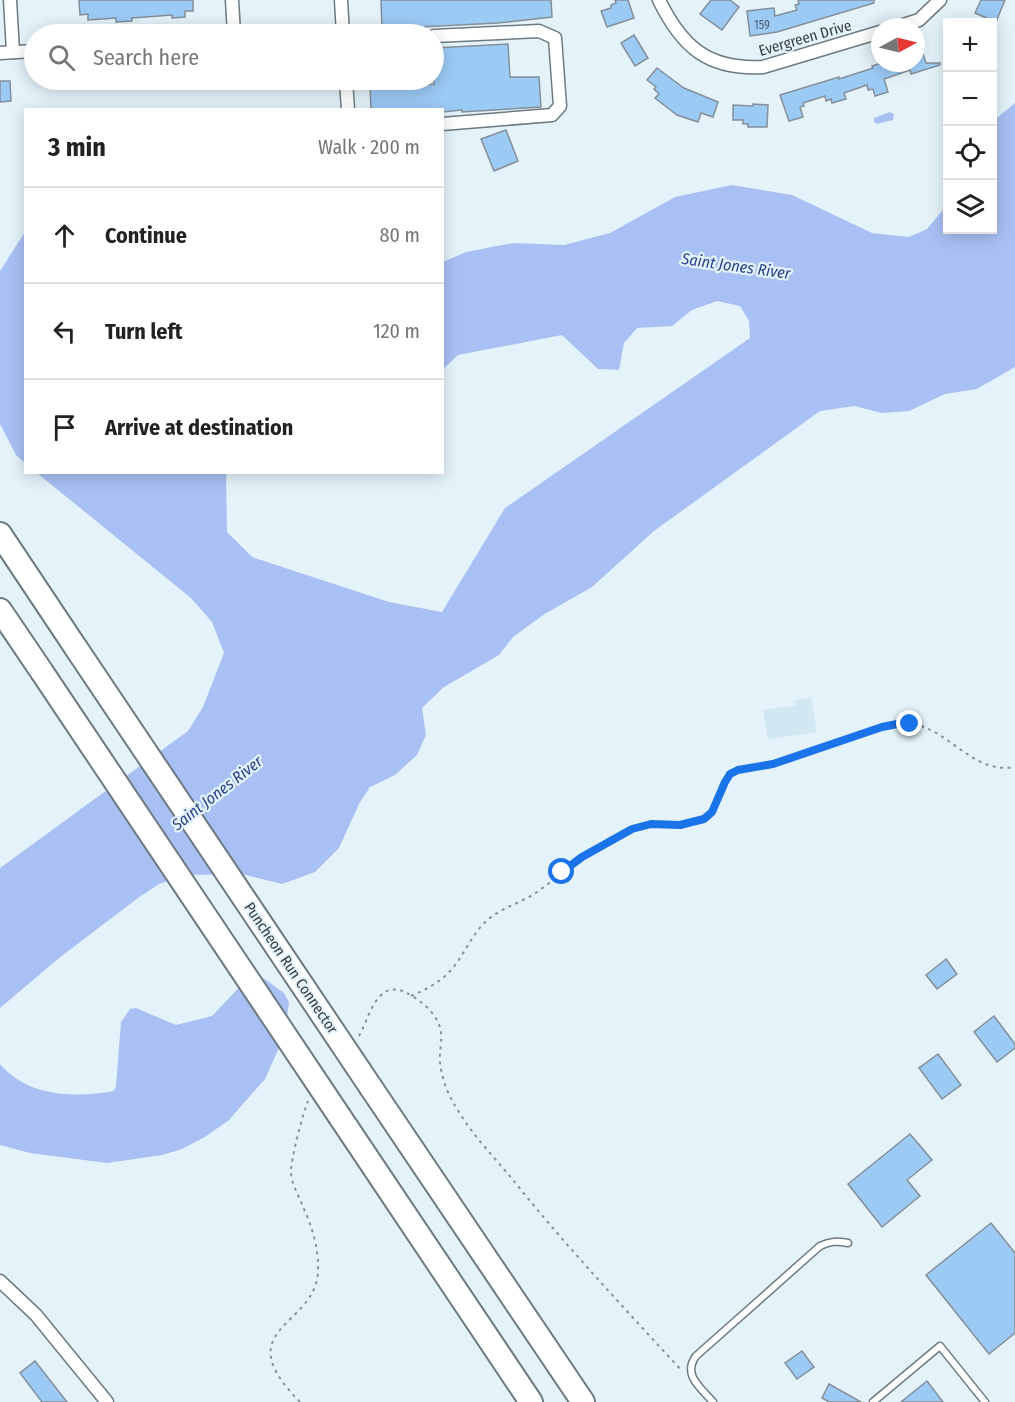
<!DOCTYPE html>
<meta charset="utf-8">
<style>
body{margin:0;font-family:"Fira Sans Condensed",sans-serif;background:#f2f2f2;color:#222}
.controls{position:absolute;right:18px;top:18px;display:grid;overflow:hidden;border-radius:0px;box-shadow:0 3px 15px #0003}
.controls button{width:54px;height:54px;display:grid;place-items:center;padding:0;border:0;border-bottom:2px solid #e0e0e0;background:#fff;color:#222;font:30px sans-serif}
.compass{position:absolute;left:871px;top:18px;width:54px;height:54px;border-radius:50%;background:#fff;box-shadow:0 3px 15px #0003;rotate:83deg}
.stop{position:absolute;width:18px;height:18px;margin:-14px;border:4px solid #1a73e8;border-radius:50%;background:#fff}
.stop.end{background:#1a73e8;border-color:#fff;box-shadow:0 2px 6px #0008}
.list{margin:0;padding:0;list-style:none}
h2{display:flex;justify-content:space-between;align-items:center;height:78px;margin:0;padding:0 24px;font-size:26px}
h2 small{font-size:20px;font-weight:400;color:#767676}
.list li{display:grid;grid-template-columns:39px 1fr auto;gap:18px;align-items:center;box-sizing:border-box;height:96px;padding:0 24px;border-top:2px solid #e0e0e0}
.list b{display:block;font-size:22px;white-space:nowrap}
.list em{font-size:20px;font-style:normal;color:#767676}
.icon{flex:none;width:33px;height:33px;fill:none;stroke:currentColor;stroke-width:2;stroke-linecap:round;stroke-linejoin:round}
.map{position:relative;flex:none;width:1015px;height:1402px;overflow:hidden}
.search{position:absolute;background:#fff;box-shadow:0 3px 15px #0003;left:24px;top:24px;width:420px;height:66px;display:flex;align-items:center;gap:15px;box-sizing:border-box;padding:0 21px;border-radius:33px;color:#767676;font-size:22px}
.panel{position:absolute;background:#fff;box-shadow:0 3px 15px #0003;left:24px;top:108px;width:420px;height:366px;border-radius:0px}
.map>svg:first-child{display:block}
</style>
<div class="map">
<svg width="1015" height="1402" viewBox="0 0 1015 1402">
<rect width="100%" height="100%" fill="#e4f3fa"/>
<path fill="#d1e7f2" d="M811 698 817 732 768 739 763 710 796 705 795 700Z"/>
<g fill="#a9c0f5">
<path d="M1015 103V367L977 389 945 394 909 411 881 413 855 406 820 411 654 531 592 587 543 615 513 637 499 655 444 687 422 708 426 735 417 755 395 775 370 787 359 804 339 848 315 872 282 884 242 874 186 875 159 884 138 898 59 958 0 1008V868L188 731 203 707 224 653 212 622 191 598 37 473H226L227 532 252 557 389 602 442 612 505 508 750 338 749 321 740 306 717 301 692 310 672 326 637 328 624 343 619 370 598 369 562 335 458 355 443 369V262L466 252 513 243 564 245 610 233 675 197 732 185 792 195 872 233 909 237 927 229 947 205 948 230H992L993 121Z"/>
<path d="M890 112 894 114 893 120 877 124 874 122V118Z"/>
<path d="M25 232 26 463H25L16 455 0 424V271Z"/>
<path d="M259 975 284 993 289 1002 285 1034 265 1079 228 1121 203 1138 182 1149 162 1155 107 1163 30 1153 0 1145V1064C28 1097 74 1098 114 1091L116 1086 121 1022 130 1009 136 1008 176 1025 212 1016 248 978Z"/>
</g>
<g fill="#9bcaf5" stroke="#858f99" stroke-width="1.5">
<path d="M79 0H193V11H185V17L172 18V15L132 18V21L116 22V18L88 20V14L80 15Z"/>
<path d="M381 0H551L552 17 498 23 382 29Z"/>
<path d="M615 0H628L634 18 607 27 601 11 611 8V5L616 3Z"/>
<path d="M711 0H730L739 7 722 30 700 14Z"/>
<path d="M798 0H874V3L777 32 750 36 747 11 774 8 775 16 797 10 795 5 799 4Z"/>
<path d="M981 0H1005L996 22 975 13Z"/>
<path d="M634 35 648 58 635 66 621 43Z"/>
<path d="M916 39H918L926 63H940V65L911 74 910 70 884 79 888 92 875 96 873 89 868 90 867 85 844 93 846 99 832 103 831 99 826 101 825 96 803 103 804 106 800 107 803 117 789 121 780 95 839 77V79L873 68 872 66 881 63H916Z"/>
<path d="M508 44 510 77H539L541 107 462 112V110L443 112V110H371L370 86H376V82L413 81 414 85 434 84V48Z"/>
<path d="M657 68 684 88 718 102 713 117 701 113 698 122 677 115 655 98 659 94 654 89 656 87 647 80Z"/>
<path d="M0 81H10L11 101 0 102Z"/>
<path d="M753 104 768 105 767 127H748V124H743V120H733V105L753 106Z"/>
<path d="M506 130 518 161 494 171 481 139Z"/>
<path d="M946 959 957 974 937 989 926 975Z"/>
<path d="M994 1016 1015 1044V1048L997 1062 974 1032Z"/>
<path d="M938 1054 961 1085 942 1099 919 1068Z"/>
<path d="M910 1134 932 1160 907 1180 920 1196 882 1227 848 1184Z"/>
<path d="M991 1223 1015 1253V1333L989 1354 926 1275Z"/>
<path d="M802 1351 814 1367 797 1379 785 1363Z"/>
<path d="M35 1361 67 1402H42L20 1373Z"/>
<path d="M927 1381 943 1402H901Z"/>
<path d="M829 1384 861 1402H829L822 1398Z"/>
</g>
<g fill="none" stroke-linecap="round" stroke-linejoin="round">
<defs>
<g id="lane">
<path d="M713 1402C701 1388 682 1375 696 1356L820 1246C830 1241 837 1241 848 1243"/>
<path d="M873 1402 940 1346 985 1402"/>
</g>
<g id="street">
<path d="M10 0 13 52"/>
<path d="M232 0 234 34"/>
<path d="M341 0 343 34"/>
<path d="M659 0C682 47 708 70 763 67L880 32"/>
<path d="M897 27 919 20 940 0"/>
<path d="M434 36 539 31 555 38 560 106 552 115 442 124"/>
<path d="M0 53 34 51"/>
<path d="M346 80 348 110"/>
<path d="M0 1281 36 1315 107 1402"/>
</g>
<g id="highway">
<path d="M0 534 76 648"/>
<path d="M0 610 42 672"/>
<path d="M372 1089 583 1402"/>
<path d="M340 1117 531 1402"/>
</g>
</defs>
<use href="#lane" stroke="#6d7a81" stroke-width="9"/>
<use href="#street" stroke="#6d7a81" stroke-width="15"/>
<use href="#highway" stroke="#6d7a81" stroke-width="26"/>
<g stroke="#879196" stroke-width="2" stroke-dasharray="3 4.5" stroke-linecap="butt">
<path d="M411 996C427 989 441 982 452 969 467 951 474 928 494 915 506 907 521 902 534 894 566 872 595 843 632 829 655 820 684 831 703 820 720 810 717 786 731 774 742 764 761 767 775 764 815 753 853 731 895 724 944 716 967 776 1015 767"/>
<path d="M359 1036C369 1019 376 979 405 992 421 1000 441 1016 441 1035 442 1044 439 1053 440 1062 442 1081 449 1097 459 1112 474 1137 495 1158 513 1180 566 1246 624 1308 682 1371"/>
<path d="M300 1402C225 1326 317 1328 318 1270 319 1249 312 1226 303 1207 299 1196 292 1185 291 1173 290 1162 303 1113 308 1101"/>
</g>
<use href="#lane" stroke="#fff" stroke-width="6"/>
<use href="#street" stroke="#fff" stroke-width="12"/>
<use href="#highway" stroke="#fff" stroke-width="22"/>
<defs>
<g id="highway-bridge">
<path d="M76 648 372 1089"/>
<path d="M42 672 340 1117"/>
</g>
</defs>
<use href="#highway-bridge" stroke="#6d7a81" stroke-width="26" stroke-linecap="butt"/>
<use href="#highway-bridge" stroke="#fff" stroke-width="22"/>
</g>
<g fill="none" stroke-linecap="round" stroke-linejoin="round">
<path stroke="#1a73e8" stroke-width="8" d="M562 872 582 857 632 829 651 824 680 825 704 819 712 812 725 782 730 774 738 770 773 764 882 727 897 724H910"/>
</g>
<g text-anchor="middle" dominant-baseline="central" stroke-width="4.5" stroke-linejoin="round" paint-order="stroke">
<g font-size="12" fill="#4e5f6c">
<text x="762" y="25">159</text>
</g>
<g font-size="15" fill="#353b3e" stroke="#e4f3fa">
<text transform="translate(805 38) rotate(-16)">Evergreen Drive</text>
<text transform="translate(291 968) rotate(56)">Puncheon Run Connector</text>
</g>
<g font-size="16" font-style="italic" fill="#27428d" stroke="#e4f3fa">
<text transform="translate(736 266) rotate(8)">Saint Jones River</text>
<text transform="translate(217 793) rotate(-38)">Saint Jones River</text>
</g>
</g>
</svg>
<div class="controls">
<button>+</button>
<button>−</button>
<button><svg class="icon" aria-label="locate" viewBox="0 0 24 24"><circle cx="12" cy="12" r="6"/><path d="M12 2v4M12 18v4M2 12h4M18 12h4"/></svg></button>
<button><svg class="icon" aria-label="layers" viewBox="0 0 24 24"><path d="M12 4l9 5-9 5-9-5zM3 14l9 5 9-5"/></svg></button>
</div>
<svg class="compass" viewBox="-18 -18 36 36"><path d="M0-13l5 13h-10z" fill="#e53935"/><path d="M0 13l5-13h-10z" fill="#767676"/></svg>
<div class="stop" style="left:562px;top:872px"></div>
<div class="stop end" style="left:910px;top:724px"></div>
<div class="search"><svg class="icon" aria-label="search" viewBox="0 0 24 24"><circle cx="10" cy="10" r="6"/><path d="M15 15l6 6"/></svg>Search here</div>
<section class="panel">
<h2>3 min<small>Walk · 200 m</small></h2>
<ul class="list">
<li><svg class="icon" aria-label="ahead" viewBox="0 0 24 24"><path d="M12 20V5M6 11l6-6 6 6"/></svg><div><b>Continue</b></div><em>80 m</em></li>
<li><svg class="icon" aria-label="left" viewBox="0 0 24 24"><path d="M17 20v-9H6M10 6l-5 5 5 5"/></svg><div><b>Turn left</b></div><em>120 m</em></li>
<li><svg class="icon" aria-label="arrive" viewBox="0 0 24 24"><path d="M6 21V4h12l-3 4 3 4H6"/></svg><div><b>Arrive at destination</b></div></li>
</ul>
</section>
</div>
